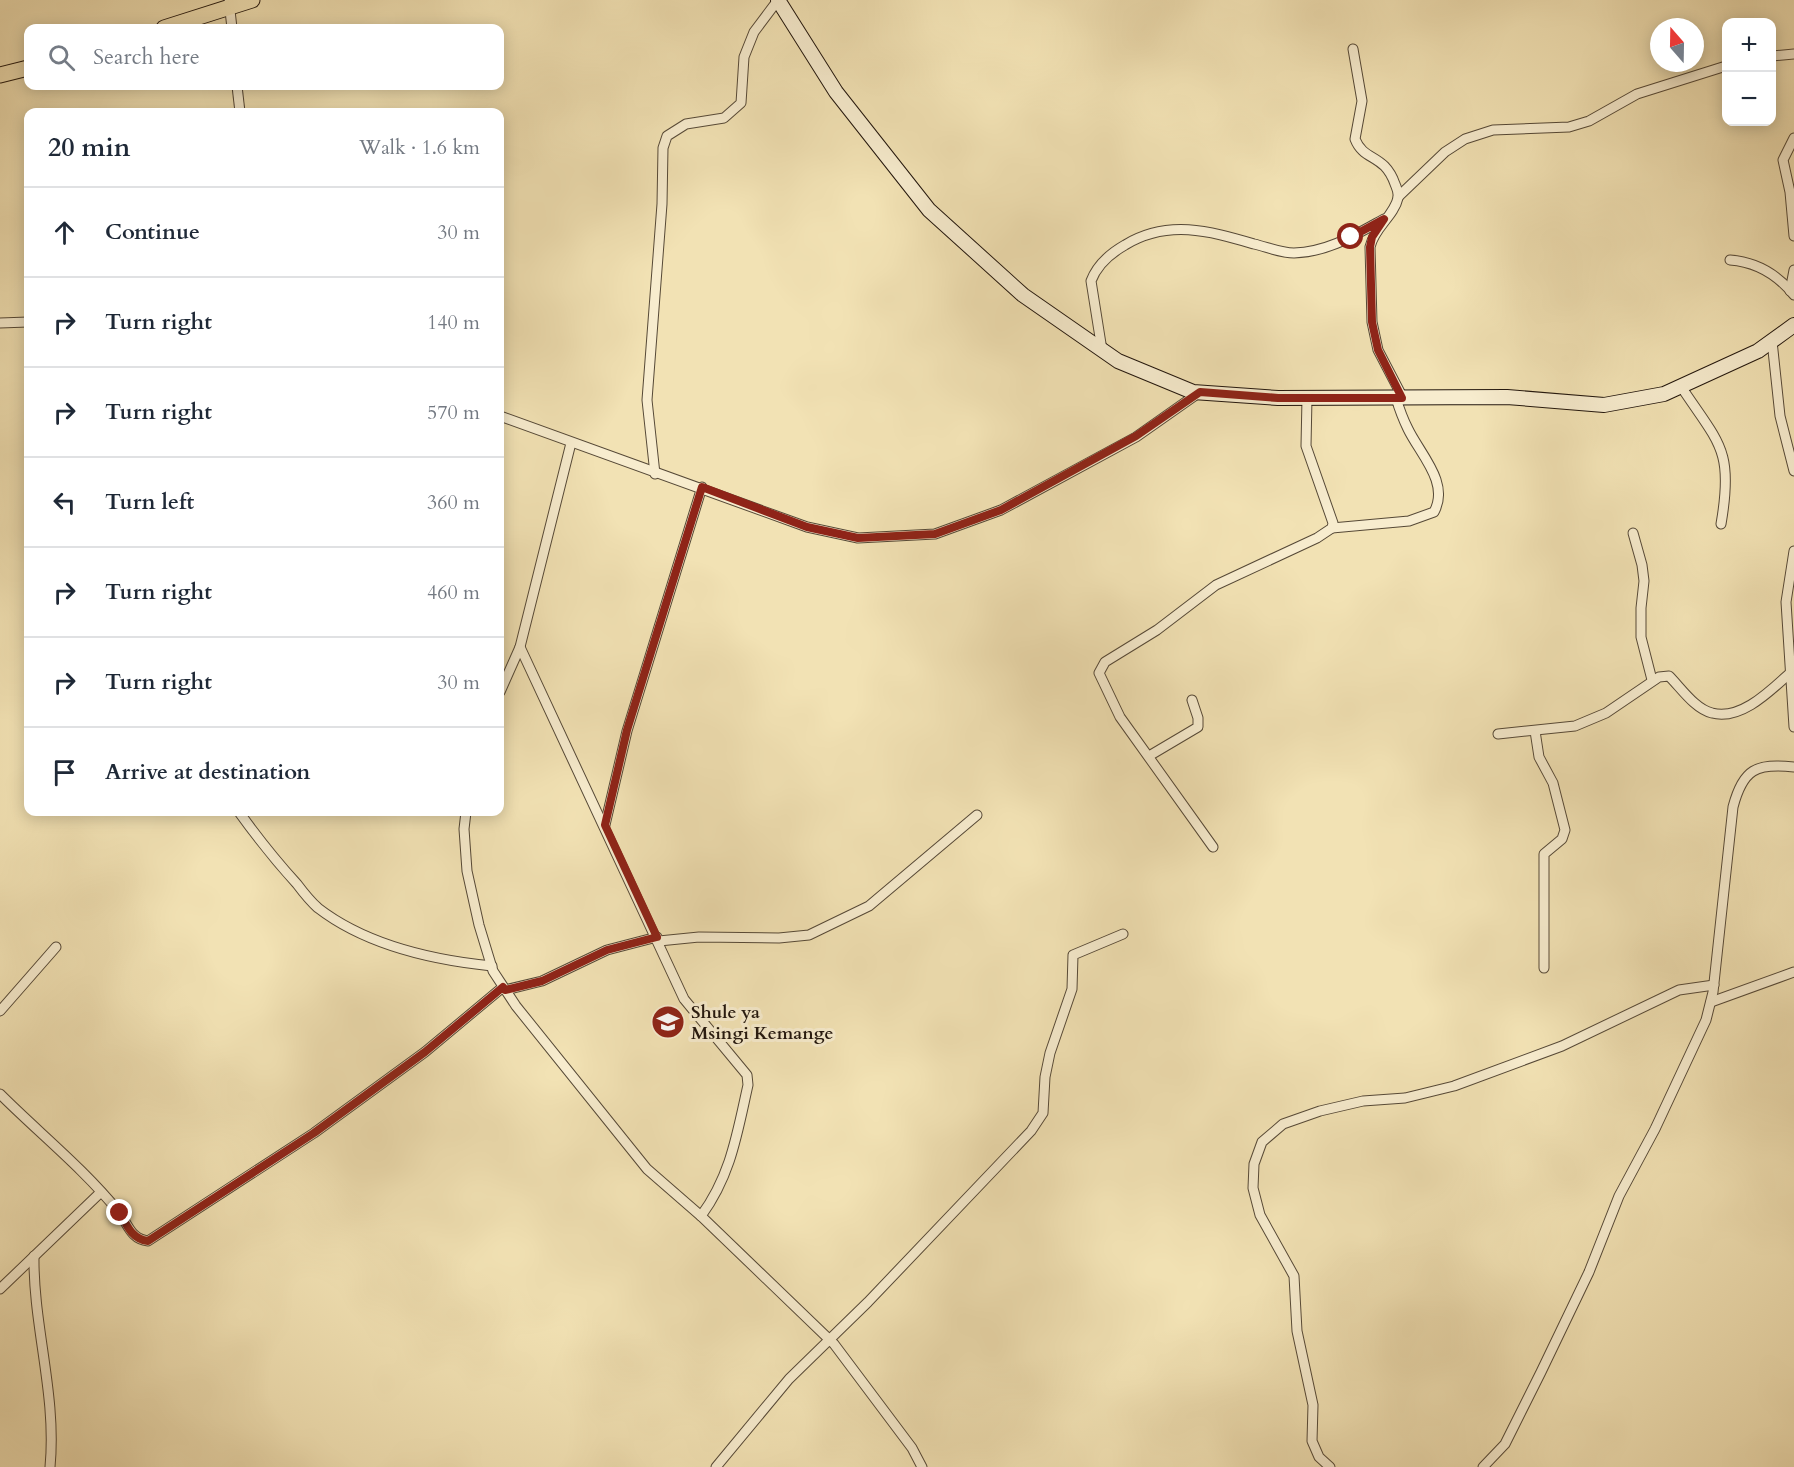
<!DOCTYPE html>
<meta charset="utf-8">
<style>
body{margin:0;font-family:Cardo,serif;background:#f2f2f3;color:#1f2937}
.controls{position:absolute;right:18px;top:18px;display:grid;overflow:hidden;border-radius:12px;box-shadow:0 3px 15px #0003}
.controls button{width:54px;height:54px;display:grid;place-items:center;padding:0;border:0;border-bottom:2px solid #e0e1e3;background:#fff;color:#1f2937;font:30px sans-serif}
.compass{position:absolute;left:1650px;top:18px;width:54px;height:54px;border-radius:50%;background:#fff;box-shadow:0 3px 15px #0003;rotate:340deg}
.stop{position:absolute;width:18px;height:18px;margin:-14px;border:4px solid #8f2418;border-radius:50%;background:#fff}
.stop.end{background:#8f2418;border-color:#fff;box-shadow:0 2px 6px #0008}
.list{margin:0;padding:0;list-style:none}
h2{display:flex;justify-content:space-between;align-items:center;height:78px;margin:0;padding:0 24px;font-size:26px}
h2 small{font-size:20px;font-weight:400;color:#747a83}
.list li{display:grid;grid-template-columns:39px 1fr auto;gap:18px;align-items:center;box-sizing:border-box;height:90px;padding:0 24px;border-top:2px solid #e0e1e3}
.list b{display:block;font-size:22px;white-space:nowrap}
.list em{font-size:20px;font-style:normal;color:#747a83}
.icon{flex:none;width:33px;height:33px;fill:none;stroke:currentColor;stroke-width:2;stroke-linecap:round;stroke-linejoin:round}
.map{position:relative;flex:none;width:1794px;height:1467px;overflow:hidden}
.search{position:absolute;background:#fff;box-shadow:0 3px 15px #0003;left:24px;top:24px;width:480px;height:66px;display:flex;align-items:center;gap:15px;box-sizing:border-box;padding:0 21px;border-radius:12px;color:#747a83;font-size:22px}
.panel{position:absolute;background:#fff;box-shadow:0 3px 15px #0003;left:24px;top:108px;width:480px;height:708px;border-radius:12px}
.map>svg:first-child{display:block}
</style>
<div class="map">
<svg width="1794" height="1467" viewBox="0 0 1794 1467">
<rect width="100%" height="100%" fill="#f2e2b4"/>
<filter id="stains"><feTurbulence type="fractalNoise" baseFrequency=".00333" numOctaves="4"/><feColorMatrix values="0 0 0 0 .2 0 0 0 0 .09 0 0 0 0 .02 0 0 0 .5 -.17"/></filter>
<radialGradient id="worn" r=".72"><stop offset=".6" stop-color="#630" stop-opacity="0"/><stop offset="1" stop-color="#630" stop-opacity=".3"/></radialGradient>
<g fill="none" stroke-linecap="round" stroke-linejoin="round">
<defs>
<g id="minor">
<path d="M229 2 232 28"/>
<path d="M1353 49 1362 101 1355 139C1364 162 1384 153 1395 184 1397 189 1399 192 1398 198 1394 216 1374 228 1370 247L1372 322 1378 350 1403 398"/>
<path d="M1772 56 1794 54"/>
<path d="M237 86 240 112"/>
<path d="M1794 138 1783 160 1790 192 1794 236"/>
<path d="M1398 197 1445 152 1465 139 1493 130 1569 127 1589 121 1637 94 1726 66"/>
<path d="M1730 260C1757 262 1777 274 1794 295"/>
<path d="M1790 291 1794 270"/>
<path d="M0 323 28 322"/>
<path d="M1772 341 1780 416 1794 471"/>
<path d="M1102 350 1091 281C1097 265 1111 253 1125 245 1168 219 1209 231 1254 244 1267 247 1281 253 1294 253 1328 252 1355 235 1384 219"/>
<path d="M1680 385C1719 444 1734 449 1721 524"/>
<path d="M500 416 807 527 858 538 935 534 1001 510 1136 437 1200 392"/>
<path d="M655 474 647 400 662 204 663 148 667 136 686 124 724 118 741 103 744 57 754 32 778 0"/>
<path d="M1332 528 1409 521 1434 512C1450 483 1420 454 1408 429 1403 419 1399 408 1396 398"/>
<path d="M1633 533 1642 565 1644 581 1641 608V637L1652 680"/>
<path d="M1794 551 1786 602 1794 727"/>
<path d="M520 647 684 999 747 1075 748 1085C737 1134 731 1175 701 1216"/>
<path d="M500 692 520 647 571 443"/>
<path d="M1535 731 1539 757 1553 783 1565 830 1562 839 1544 854V968"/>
<path d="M1498 734 1575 726 1606 713 1659 677 1669 676C1681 688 1695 709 1712 713 1741 721 1771 690 1790 673"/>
<path d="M1149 756 1198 727V718L1192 700"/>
<path d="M239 812C257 837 276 861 297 884 303 892 310 901 318 908 366 945 432 960 492 966"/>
<path d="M466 812 464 829 467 871 479 925 493 971 516 1006 647 1169 701 1216 834 1344 912 1448 922 1467"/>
<path d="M605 825 627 731 702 487"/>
<path d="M1213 847 1120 717 1099 673 1105 662 1157 630 1216 585 1317 538 1332 528 1333 523 1306 446 1307 398"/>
<path d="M659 941 699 937 779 938 809 935 869 906 977 815"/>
<path d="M505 990 542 981 607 950 657 937"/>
<path d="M1711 1002 1794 972"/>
<path d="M0 1011 56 947"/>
<path d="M0 1094C39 1133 83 1168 118 1211 128 1223 130 1239 148 1241L314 1133 425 1052 503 987"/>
<path d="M34 1256C33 1326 57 1395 50 1467"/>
<path d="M0 1289 101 1192"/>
<path d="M716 1467 789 1379 868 1302 1031 1131 1043 1113 1045 1077 1050 1053 1072 989 1073 955 1123 934"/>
<path d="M1330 1467 1319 1457 1312 1441 1313 1405 1297 1331 1294 1276 1260 1215 1253 1188 1254 1164 1262 1142 1283 1124 1320 1111 1363 1101 1405 1098 1454 1086 1562 1046 1679 990 1714 985"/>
<path d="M1483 1467 1505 1444 1541 1372 1589 1272 1619 1196 1655 1129 1706 1020 1713 992 1733 807C1743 769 1756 763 1794 767"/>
</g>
<path id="secondary" d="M778 0 836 92 929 210 1023 295 1118 361 1193 392 1278 398 1507 397 1604 405 1664 394 1758 351 1794 325"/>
<g id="trunk">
<path d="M164 28 252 0"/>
<path d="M0 75 28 68"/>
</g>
</defs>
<use href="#minor" stroke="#564937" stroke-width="11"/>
<use href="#secondary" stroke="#22160d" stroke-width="16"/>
<use href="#trunk" stroke="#22160d" stroke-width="17"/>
<use href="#minor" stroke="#f7ecce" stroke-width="9"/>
<use href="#secondary" stroke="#f7ecce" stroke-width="14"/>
<use href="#trunk" stroke="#f2e2b4" stroke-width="15"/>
</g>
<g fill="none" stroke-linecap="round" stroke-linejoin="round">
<path stroke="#8f2418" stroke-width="8" d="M120 1213C127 1226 132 1239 148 1241L314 1133 425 1052 503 987 505 990 542 981 607 950 657 937 605 825 627 730 702 487 807 527 858 538 935 534 1001 510 1136 436 1200 392 1278 398H1402L1378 350 1372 322 1370 247 1372 237 1384 219 1351 237"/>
</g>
<defs>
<symbol id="school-disc" viewBox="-11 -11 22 22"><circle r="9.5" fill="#8f2418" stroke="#f7ecce"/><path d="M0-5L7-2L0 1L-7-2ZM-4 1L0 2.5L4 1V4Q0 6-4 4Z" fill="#fff"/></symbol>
</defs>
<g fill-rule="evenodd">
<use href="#school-disc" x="649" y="1003" width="38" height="38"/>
</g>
<g text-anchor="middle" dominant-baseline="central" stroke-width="6" stroke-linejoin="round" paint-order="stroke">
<g font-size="18" font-weight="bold" fill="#22160d" stroke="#f7ecce" text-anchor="start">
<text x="691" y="1012">Shule ya<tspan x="691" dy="21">Msingi Kemange</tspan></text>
</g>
</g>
<rect width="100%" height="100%" filter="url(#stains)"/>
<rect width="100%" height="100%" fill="url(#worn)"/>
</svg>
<div class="controls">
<button>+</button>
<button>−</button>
</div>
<svg class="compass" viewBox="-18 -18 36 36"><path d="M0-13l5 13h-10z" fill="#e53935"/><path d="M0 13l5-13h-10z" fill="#747a83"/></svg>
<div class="stop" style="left:1351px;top:237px"></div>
<div class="stop end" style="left:120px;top:1213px"></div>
<div class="search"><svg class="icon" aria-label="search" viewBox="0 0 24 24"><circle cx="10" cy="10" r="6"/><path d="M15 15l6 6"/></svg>Search here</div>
<section class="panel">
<h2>20 min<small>Walk · 1.6 km</small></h2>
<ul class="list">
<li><svg class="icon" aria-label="ahead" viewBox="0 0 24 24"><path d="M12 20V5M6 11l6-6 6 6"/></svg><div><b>Continue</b></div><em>30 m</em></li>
<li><svg class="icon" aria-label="right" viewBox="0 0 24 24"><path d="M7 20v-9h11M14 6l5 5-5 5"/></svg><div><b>Turn right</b></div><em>140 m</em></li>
<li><svg class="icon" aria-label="right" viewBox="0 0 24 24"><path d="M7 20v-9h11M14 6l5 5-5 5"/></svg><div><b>Turn right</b></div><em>570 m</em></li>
<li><svg class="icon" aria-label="left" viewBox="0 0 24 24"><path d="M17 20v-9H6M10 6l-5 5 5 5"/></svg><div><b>Turn left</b></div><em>360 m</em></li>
<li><svg class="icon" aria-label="right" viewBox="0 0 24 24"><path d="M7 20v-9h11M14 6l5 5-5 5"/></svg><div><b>Turn right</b></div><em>460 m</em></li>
<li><svg class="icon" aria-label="right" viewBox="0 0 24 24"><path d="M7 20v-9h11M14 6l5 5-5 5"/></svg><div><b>Turn right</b></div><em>30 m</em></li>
<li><svg class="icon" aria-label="arrive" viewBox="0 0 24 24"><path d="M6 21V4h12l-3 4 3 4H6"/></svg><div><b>Arrive at destination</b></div></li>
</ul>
</section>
</div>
